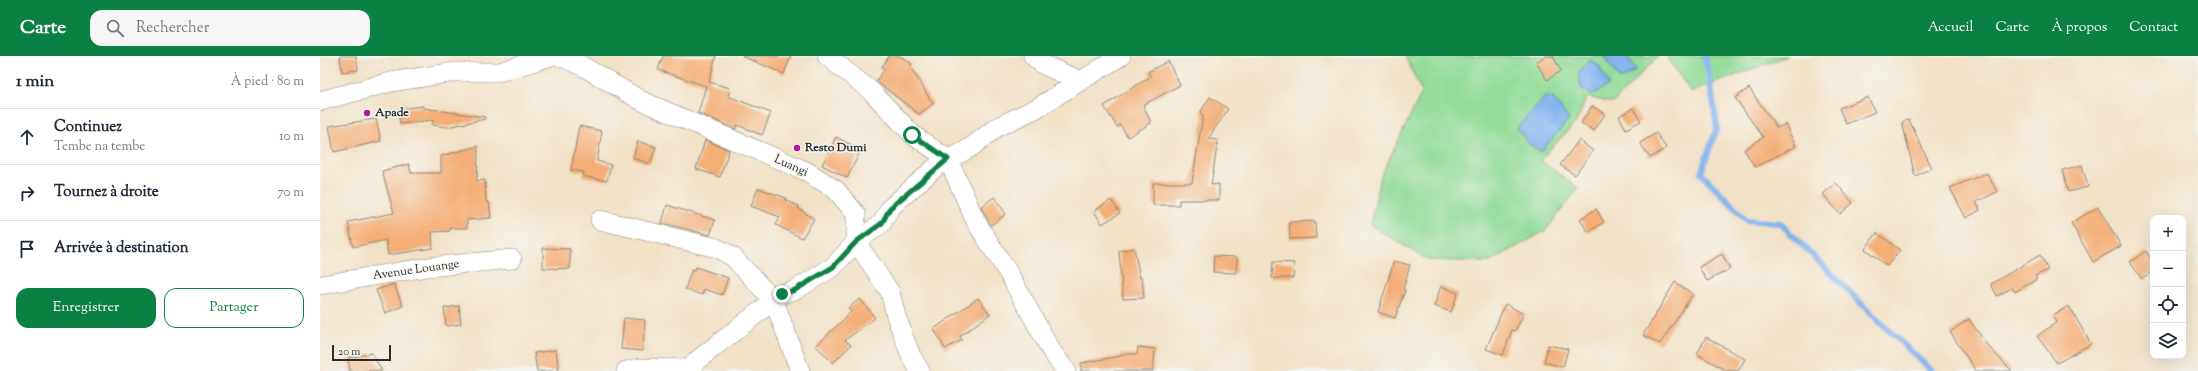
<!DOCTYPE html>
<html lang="fr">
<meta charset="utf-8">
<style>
body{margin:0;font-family:"Sorts Mill Goudy",serif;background:#f6f6f7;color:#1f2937}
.controls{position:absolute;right:12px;bottom:12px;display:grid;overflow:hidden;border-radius:8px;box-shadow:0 4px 16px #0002}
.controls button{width:36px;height:36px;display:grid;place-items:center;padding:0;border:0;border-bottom:1px solid #e0e1e3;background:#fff;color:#1f2937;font:20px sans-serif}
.scale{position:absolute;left:12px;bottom:10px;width:59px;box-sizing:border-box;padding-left:4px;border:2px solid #2b2b2b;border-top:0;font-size:11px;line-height:14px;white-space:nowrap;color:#2b2b2b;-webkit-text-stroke:3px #f6f6f2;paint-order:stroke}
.stop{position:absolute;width:12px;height:12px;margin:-9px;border:3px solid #0b8043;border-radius:50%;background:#fff}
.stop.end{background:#0b8043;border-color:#fff;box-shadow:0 1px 4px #0008}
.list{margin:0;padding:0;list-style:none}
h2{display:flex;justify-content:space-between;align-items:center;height:52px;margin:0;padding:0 16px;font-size:17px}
h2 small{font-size:13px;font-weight:400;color:#747a83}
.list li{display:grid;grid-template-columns:26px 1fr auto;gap:12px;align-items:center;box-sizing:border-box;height:56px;padding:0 16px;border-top:1px solid #e0e1e3}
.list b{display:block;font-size:15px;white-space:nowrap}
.list p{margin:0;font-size:13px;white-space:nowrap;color:#747a83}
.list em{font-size:13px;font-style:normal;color:#747a83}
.actions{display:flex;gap:8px;padding:12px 16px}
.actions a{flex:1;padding:9px 0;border:1px solid #0b8043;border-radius:12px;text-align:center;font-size:14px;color:#0b8043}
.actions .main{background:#0b8043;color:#fff}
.icon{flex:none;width:22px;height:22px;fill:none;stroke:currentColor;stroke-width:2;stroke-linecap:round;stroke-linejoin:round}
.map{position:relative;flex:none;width:1878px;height:315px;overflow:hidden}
header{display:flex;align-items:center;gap:24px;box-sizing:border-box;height:56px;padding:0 20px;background:#0b8043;color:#fff}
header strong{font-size:19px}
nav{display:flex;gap:22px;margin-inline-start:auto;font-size:14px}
.search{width:280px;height:36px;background:#f6f6f7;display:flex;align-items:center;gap:10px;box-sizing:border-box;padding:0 14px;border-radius:12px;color:#747a83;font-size:15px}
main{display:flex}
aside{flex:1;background:#fff}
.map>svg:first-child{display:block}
</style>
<header>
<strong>Carte</strong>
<div class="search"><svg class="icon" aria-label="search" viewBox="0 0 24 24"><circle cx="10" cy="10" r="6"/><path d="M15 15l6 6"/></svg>Rechercher</div>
<nav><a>Accueil</a><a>Carte</a><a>À propos</a><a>Contact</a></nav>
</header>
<main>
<aside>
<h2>1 min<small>À pied · 80 m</small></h2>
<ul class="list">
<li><svg class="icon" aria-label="ahead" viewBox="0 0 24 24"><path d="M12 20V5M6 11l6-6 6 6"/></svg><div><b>Continuez</b><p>Tembe na tembe</p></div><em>10 m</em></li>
<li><svg class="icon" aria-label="right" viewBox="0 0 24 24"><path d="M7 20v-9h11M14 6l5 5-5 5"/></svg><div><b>Tournez à droite</b></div><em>70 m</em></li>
<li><svg class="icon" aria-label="arrive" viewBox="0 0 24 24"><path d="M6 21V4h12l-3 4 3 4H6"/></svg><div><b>Arrivée à destination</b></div></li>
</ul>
<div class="actions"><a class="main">Enregistrer</a><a>Partager</a></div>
</aside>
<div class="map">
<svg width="1878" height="315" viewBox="0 0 1878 315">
<rect width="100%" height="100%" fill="#f6f6f2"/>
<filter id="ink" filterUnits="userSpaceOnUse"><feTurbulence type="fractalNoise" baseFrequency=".025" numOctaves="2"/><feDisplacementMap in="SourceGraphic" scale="8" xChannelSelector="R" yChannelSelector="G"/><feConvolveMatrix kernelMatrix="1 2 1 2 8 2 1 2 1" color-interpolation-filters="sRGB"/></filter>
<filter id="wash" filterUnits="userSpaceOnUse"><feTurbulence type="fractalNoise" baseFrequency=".012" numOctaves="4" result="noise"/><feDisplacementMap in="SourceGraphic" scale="16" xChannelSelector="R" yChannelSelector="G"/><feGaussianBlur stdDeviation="0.9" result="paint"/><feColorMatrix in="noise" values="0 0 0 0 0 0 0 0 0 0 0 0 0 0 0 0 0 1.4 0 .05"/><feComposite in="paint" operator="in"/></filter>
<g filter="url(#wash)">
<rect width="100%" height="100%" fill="#f1e1c5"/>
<g fill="#92dc97" stroke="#5e8461">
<path d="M1085 0H1338L1293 47 1267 41 1256 66 1220 104 1258 132 1226 174 1170 206 1108 204 1050 169 1061 120 1102 36Z"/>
<path d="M1346 0H1467L1371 36Z"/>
</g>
<g fill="#84b3ee" stroke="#586f8c">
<path d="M1284 0H1307L1316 14 1300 24Z"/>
<path d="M1271 4 1279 10 1289 29 1272 39 1261 32 1258 16Z"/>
<path d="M1226 40 1233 42 1249 63 1221 96 1207 86 1197 72Z"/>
</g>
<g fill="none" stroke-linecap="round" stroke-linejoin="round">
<path stroke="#84b3ee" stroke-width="6" d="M1384 0 1390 24 1397 71 1381 117 1427 164 1460 167 1567 273 1612 315"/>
</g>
<g id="blocks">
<g fill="#f4ad75">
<path d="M20 0H36L38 14 22 16Z"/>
<path d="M343 0H396L389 26 410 32 408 40 451 57 442 79 417 69 416 73 378 57 386 30 338 14Z"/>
<path d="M422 0H471L464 18Z"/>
<path d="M569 0H580L592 8 590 10 613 48 599 58 556 25 564 14 561 12Z"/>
<path d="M1226 0H1233L1241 15 1227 24 1216 6Z"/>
<path d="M848 5 860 29 823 49 831 67 808 81 800 69 797 71 784 50 831 20 828 16Z"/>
<path d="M1429 32 1457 72 1465 68 1476 90 1435 111 1424 94 1443 81 1415 42Z"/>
<path d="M890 41 908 53 888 83 898 84 891 129 899 128V144H859V149H833V127H872L883 59 880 57Z"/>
<path d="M1548 41 1555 56 1526 68 1519 52Z"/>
<path d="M103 50V52L165 61V63L127 71 112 69 113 64 80 68 78 53Z"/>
<path d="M1272 50 1285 58 1274 75 1261 67Z"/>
<path d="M1313 52 1321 65 1306 73 1299 60Z"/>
<path d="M56 63 61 85 14 96 9 70Z"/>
<path d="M1589 64 1612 112 1595 120 1582 66Z"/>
<path d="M259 70 282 75 277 105 291 109 287 125 263 120 264 116 251 114Z"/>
<path d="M1336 77 1346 92 1330 102 1320 87Z"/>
<path d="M516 81 541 94 527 122 502 109Z"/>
<path d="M385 84 409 94 400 121 376 113Z"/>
<path d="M1259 84 1273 95 1255 119 1240 109Z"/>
<path d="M318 85 336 91 330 108 313 102Z"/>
<path d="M158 90 157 125 165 124 166 146H169L171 162 147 164V172H130V175L112 176 113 192 68 199 66 184 33 191 28 166 74 157 62 115 89 108 91 117H121V100Z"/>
<path d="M1762 109 1768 131 1748 136 1742 114Z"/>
<path d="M1667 117 1677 136 1656 146 1660 154 1646 162 1630 132Z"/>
<path d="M1516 127 1533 147 1520 158 1503 138Z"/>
<path d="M438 132 466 142 465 144 479 150 478 152 494 163 482 182 456 169 460 161 431 150Z"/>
<path d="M674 141 686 158 671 169 661 151Z"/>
<path d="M791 144 800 157 782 168 774 155Z"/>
<path d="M347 149 395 164 390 179 342 167Z"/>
<path d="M1778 151 1801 190 1773 206 1751 167Z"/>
<path d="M1276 153 1284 166 1268 176 1260 163Z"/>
<path d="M995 165 996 182 970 183 969 166Z"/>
<path d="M1557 177 1580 194 1567 210 1545 193Z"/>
<path d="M223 192 250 193V213L223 212Z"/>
<path d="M814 192 820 222H822L824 242 803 243 799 195Z"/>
<path d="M1826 195 1833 206V216L1822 223 1810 206Z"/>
<path d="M1402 198 1410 213 1387 225 1379 211Z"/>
<path d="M1720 199 1728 214 1715 220 1717 223 1695 236 1692 232 1677 240 1671 228Z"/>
<path d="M894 200 917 201 916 217 893 216Z"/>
<path d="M1074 205 1090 209 1083 234H1085L1075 262 1058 256Z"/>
<path d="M953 206 974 207 973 222H952Z"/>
<path d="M376 211 408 222 402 239 384 233 382 239 365 233 372 213 375 214Z"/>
<path d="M1355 226 1373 238 1340 288 1323 279Z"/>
<path d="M74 228 83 250 65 257 56 234Z"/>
<path d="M1121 230 1138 237 1131 256 1114 250Z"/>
<path d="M658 242 670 258 640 280 642 284 625 293 614 273Z"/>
<path d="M540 243 555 262 525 284 531 289 513 307 496 290 531 256 528 252Z"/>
<path d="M1185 248 1204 258 1195 275 1192 274 1183 299 1166 293Z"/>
<path d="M139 250 141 268 126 270 124 252Z"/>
<path d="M1749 250 1771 288 1737 307 1717 280 1737 266 1733 259Z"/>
<path d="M304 262 325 264 323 295 301 293Z"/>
<path d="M1649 263 1667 289 1692 315H1656L1630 276Z"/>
<path d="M1386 281 1425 303 1418 315H1407L1377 298Z"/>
<path d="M1228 289 1248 293 1243 311 1224 306Z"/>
<path d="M818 291 835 293 833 315H761V307L801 300V298H817Z"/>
<path d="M236 294 239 315H217L214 297Z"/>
<path d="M52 297 62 315H30L28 302Z"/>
</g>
</g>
</g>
<g filter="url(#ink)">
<use href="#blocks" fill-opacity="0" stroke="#8e8678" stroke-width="1"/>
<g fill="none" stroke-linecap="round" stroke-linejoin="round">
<defs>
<g id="minor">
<path d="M240 0 264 11 322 45 486 115 516 134 536 158V186L570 236 576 260 591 300 600 315"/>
<path d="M507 0 552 36 593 79 628 103 656 166 689 218 732 296 746 315"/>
<path d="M713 0 722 8 760 25"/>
<path d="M0 45 71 26 135 16H179L232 0"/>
<path d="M280 164 397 192 413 201 454 245 480 315"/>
<path d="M0 229 108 211 192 203"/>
<path d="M306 315 319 312 371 313"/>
<path d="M371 315 375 306 462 238 475 234 513 211 536 186 562 167 570 152 617 110 650 92 677 71 717 52 801 0"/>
</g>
</defs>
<use href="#minor" stroke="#8e8678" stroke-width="20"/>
<use href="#minor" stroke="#fff" stroke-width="19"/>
</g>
</g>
<g fill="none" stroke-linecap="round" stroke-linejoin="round" filter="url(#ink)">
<path stroke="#0b8043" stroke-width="5" d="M462 238 475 234 513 211 536 186 562 167 570 152 628 103 592 79"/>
</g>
<g fill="#b5179e" stroke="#f6f6f2" stroke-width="1.5">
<circle cx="47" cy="57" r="4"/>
<circle cx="477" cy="92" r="4"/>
</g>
<g text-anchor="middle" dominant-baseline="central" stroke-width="3" stroke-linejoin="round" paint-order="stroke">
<g font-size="12" font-weight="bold" fill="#2b2b2b" stroke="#f6f6f2" text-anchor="start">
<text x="55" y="57">Apade</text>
<text x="485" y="92">Resto Dumi</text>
</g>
<g font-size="12" fill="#2b2b2b" stroke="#f6f6f2">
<text transform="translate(471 110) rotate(24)">Luangi</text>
<text transform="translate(96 214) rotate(-8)">Avenue Louange</text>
</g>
</g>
</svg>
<div class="controls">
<button>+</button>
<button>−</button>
<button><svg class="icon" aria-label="locate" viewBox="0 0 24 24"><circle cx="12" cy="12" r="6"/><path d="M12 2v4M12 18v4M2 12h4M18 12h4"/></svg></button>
<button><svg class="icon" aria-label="layers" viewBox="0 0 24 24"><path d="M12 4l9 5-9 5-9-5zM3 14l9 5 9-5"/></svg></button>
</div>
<div class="scale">20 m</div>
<div class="stop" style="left:592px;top:79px"></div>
<div class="stop end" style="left:462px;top:238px"></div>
</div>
</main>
